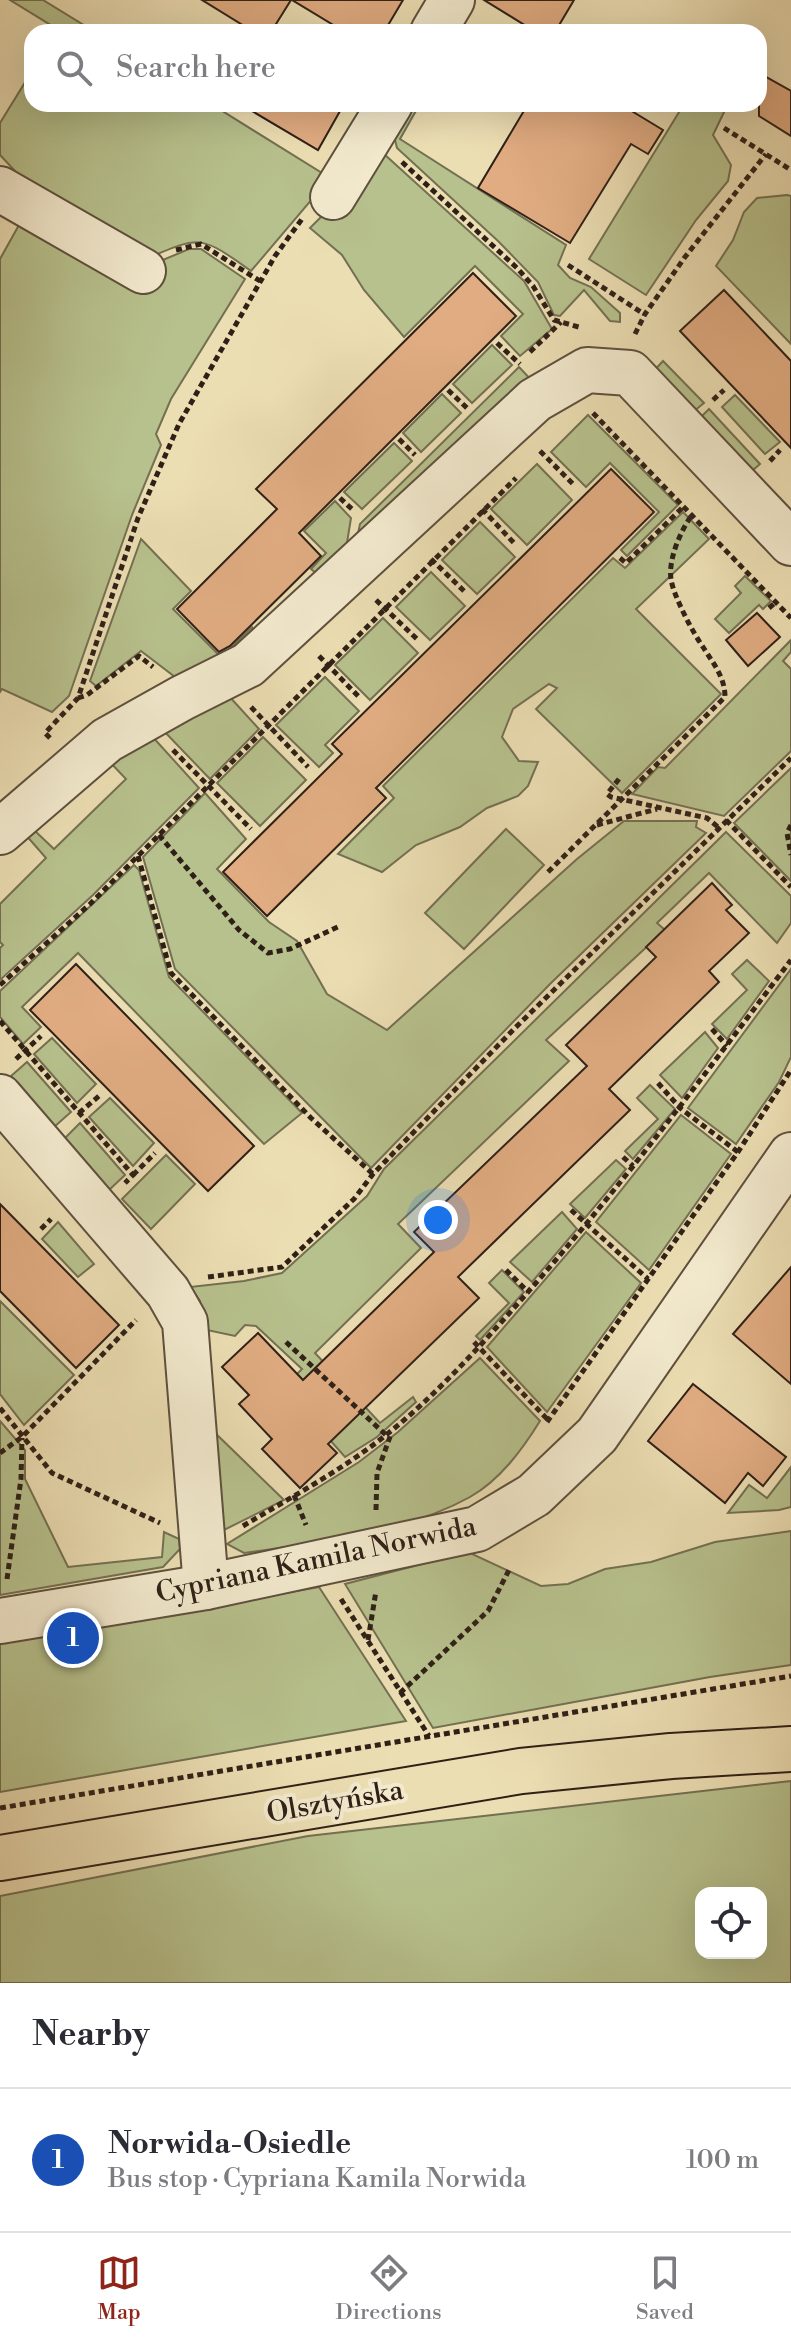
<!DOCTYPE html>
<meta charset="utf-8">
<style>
body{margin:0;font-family:"Libre Bodoni",serif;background:#f7f7f7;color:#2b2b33}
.controls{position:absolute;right:24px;bottom:24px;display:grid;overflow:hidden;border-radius:16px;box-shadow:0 8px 32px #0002}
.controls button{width:72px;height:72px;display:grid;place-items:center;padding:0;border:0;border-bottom:2px solid #e1e1e2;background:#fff;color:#2b2b33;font:40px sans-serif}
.you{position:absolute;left:438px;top:1220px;width:28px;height:28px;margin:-20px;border:6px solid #fff;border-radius:50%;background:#1a73e8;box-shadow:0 0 0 12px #1a73e833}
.badge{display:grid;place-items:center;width:52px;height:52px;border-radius:50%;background:#8f2418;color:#fff;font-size:26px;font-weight:700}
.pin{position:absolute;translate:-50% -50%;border:4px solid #fff;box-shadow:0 2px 8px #0006}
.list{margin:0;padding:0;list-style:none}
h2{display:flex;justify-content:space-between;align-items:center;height:104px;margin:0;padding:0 32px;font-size:34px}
h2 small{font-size:26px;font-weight:400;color:#7c7c81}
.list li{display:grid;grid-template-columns:52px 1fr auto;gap:24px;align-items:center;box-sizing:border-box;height:144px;padding:0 32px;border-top:2px solid #e1e1e2}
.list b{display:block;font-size:30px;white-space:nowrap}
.list p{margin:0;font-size:26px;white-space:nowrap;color:#7c7c81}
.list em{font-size:26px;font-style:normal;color:#7c7c81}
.icon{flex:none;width:44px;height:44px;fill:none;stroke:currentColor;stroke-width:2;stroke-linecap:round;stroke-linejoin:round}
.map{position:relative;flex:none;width:791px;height:1983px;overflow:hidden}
.search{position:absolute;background:#fff;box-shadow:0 8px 32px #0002;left:24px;right:24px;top:24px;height:88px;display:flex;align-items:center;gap:20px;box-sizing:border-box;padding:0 28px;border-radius:24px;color:#7c7c81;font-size:30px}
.sheet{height:248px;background:#fff}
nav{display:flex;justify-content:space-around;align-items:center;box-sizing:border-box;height:112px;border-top:2px solid #e1e1e2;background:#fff;font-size:22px;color:#7c7c81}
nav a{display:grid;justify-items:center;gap:4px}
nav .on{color:#8f2418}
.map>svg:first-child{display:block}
</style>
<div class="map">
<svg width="791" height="1983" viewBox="0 0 791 1983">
<rect width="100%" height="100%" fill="#ecdeb3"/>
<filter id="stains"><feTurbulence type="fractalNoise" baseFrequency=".0025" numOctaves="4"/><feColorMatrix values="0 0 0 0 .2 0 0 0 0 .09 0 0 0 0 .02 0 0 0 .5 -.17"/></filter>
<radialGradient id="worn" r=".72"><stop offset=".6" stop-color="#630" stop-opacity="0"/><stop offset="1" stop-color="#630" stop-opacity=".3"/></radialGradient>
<g fill="#b7c18d" stroke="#737052" stroke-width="2" fill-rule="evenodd">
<path d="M10 0H43L95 32H56L57 29Z"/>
<path d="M32 71V104H211L330 178 251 271C198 233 200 236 141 261L30 187 0 155V123Z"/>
<path d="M684 104 727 106 713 135 731 165 728 181 696 220 646 295 589 259Z"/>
<path d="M411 105 417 109 400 139 566 245 558 265 570 278 591 287 620 313V322L610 321 584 290 560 316 554 315 538 282 498 241 397 148 394 136Z"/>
<path d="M384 154 524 281 552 329 520 356 501 336 523 314 475 266 404 337 364 290 342 255 310 228Z"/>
<path d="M787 195 791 196V344L716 266 733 240 744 212 757 198Z"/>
<path d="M24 216 151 265 189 249H201L245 279 171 399 156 434 161 445 132 515 69 696 52 712 2 689 0 692V259Z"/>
<path d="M492 345 512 365 472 403 453 384Z"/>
<path d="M663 361 704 403 688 416 650 375Z"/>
<path d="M519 367 534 383 354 552 360 524Z"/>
<path d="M442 394 461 413 421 452 403 433Z"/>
<path d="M735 395 780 442 765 454 722 407Z"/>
<path d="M709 409 760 464 745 477 695 423Z"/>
<path d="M588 415 678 505 627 556 621 550 659 512 610 463 586 487 551 452Z"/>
<path d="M394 443 412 461 362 509 344 492Z"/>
<path d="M537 464 572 500 527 545 491 509Z"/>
<path d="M335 501 351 518 346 549 318 575 311 569 326 553 304 531Z"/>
<path d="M683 512 709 539 636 609 721 694 622 793 536 709 557 688 549 684 513 709 502 737 519 761 538 762 528 786 518 796 487 808 460 827 416 845 382 872 338 854 394 798 383 786 613 558 625 568Z"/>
<path d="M480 522 515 557 477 594 442 560Z"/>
<path d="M141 539 191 591 173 609 221 657 252 627 256 634 236 653 179 680 141 651 96 686 90 681Z"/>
<path d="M431 572 465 606 430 640 396 607Z"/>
<path d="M745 576 771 601 763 609 759 605 729 633 715 619 741 593 735 586Z"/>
<path d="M383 618 418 653 370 700 335 665Z"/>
<path d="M791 640V652L783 661 791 669V751L724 816 632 794 658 767 665 768Z"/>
<path d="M325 677 359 711 325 745 333 753 319 767 276 725Z"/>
<path d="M228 695 259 729 210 779 160 727Z"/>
<path d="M150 734 199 788 93 895 0 980V948L3 945 0 942V904L46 858 25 834 32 828 54 849 126 779 106 758Z"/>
<path d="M263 737 306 780 260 826 217 783Z"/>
<path d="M791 768V881L734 823Z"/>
<path d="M205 793 246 839 217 869 269 922 297 941 327 994 387 1030 577 859 624 821H697L696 827 706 833 550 984 371 1168 175 969 143 857Z"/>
<path d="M506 829 544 865 464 949 425 913Z"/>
<path d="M726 832 791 896V923L777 943 709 873 657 923 665 930 546 1040 569 1061 398 1224 421 1248 315 1353 380 1423 413 1397 416 1402 377 1437 345 1457 313 1421 291 1380 302 1369 256 1326 245 1325 235 1336 202 1329 200 1301 190 1287 244 1281 282 1273 367 1196 384 1169Z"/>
<path d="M134 865 139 870 169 977 302 1113 264 1144 78 953 22 1007 41 1027 23 1044 0 1017V991Z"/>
<path d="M747 960 769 981 727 1039 712 1024 747 990 732 974Z"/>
<path d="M791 969V1057L779 1082 736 1144 688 1108Z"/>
<path d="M705 1032 718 1048 682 1098 660 1075Z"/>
<path d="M52 1038 96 1084 77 1103 34 1054Z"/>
<path d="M27 1062 71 1112 54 1127 11 1076Z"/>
<path d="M650 1085 675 1109 633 1159 625 1151 658 1119 637 1098Z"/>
<path d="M110 1098 154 1143 133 1166 89 1117Z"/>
<path d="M681 1115 731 1154 649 1270 596 1222Z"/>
<path d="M80 1123 125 1175 108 1191 64 1139Z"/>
<path d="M166 1155 195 1184 151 1229 122 1199Z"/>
<path d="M616 1160 626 1169 585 1218 570 1204Z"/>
<path d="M562 1212 577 1229 532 1282 510 1262Z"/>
<path d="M58 1222 94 1264 78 1277 42 1239Z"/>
<path d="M586 1232 641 1283 547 1412 487 1347Z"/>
<path d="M502 1270 524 1292 480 1340 476 1336 509 1303 489 1283Z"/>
<path d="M0 1301 74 1375 24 1425 0 1394Z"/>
<path d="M480 1358 540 1421C522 1450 500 1480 470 1497 403 1534 318 1542 244 1553L227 1544 359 1462 398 1432Z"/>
<path d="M0 1421 25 1450V1479L68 1567 162 1557 164 1532 179 1539 180 1549 163 1567 0 1595Z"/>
<path d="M210 1428 284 1500 216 1534Z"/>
<path d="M791 1467V1507L779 1510 728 1513 749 1485 767 1498Z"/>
<path d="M791 1531V1665L710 1677 433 1728 345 1584 468 1552 541 1586 568 1584 605 1569 651 1562 715 1542Z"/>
<path d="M319 1587 406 1721 0 1792V1643Z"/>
<path d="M791 1781V1983H0V1896L308 1836ZM701 1893H761V1953H701Z"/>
</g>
<g fill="#e1ac82" stroke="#2f2017" stroke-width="2">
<path d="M202 0H291L271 32H254Z"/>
<path d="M292 0H403L384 32H345Z"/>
<path d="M484 0H574L555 32H536Z"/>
<path d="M759 73 791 91V136L759 116Z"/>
<path d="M240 104H344L318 150Z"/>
<path d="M528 104H620L663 130 648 154 631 144 570 243 478 188Z"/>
<path d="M473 273 516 316 299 533 321 556 230 646 219 652 177 609 277 509 256 489Z"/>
<path d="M724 290 791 361V448L680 331Z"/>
<path d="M611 469 654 512 376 788 386 798 267 916 223 872 342 754 332 744Z"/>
<path d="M757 613 780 637 748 666 726 640Z"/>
<path d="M712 883 732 905 726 910 749 933 709 971 719 982 609 1089 630 1110 458 1277 479 1298 328 1444 337 1453 300 1488 262 1449 272 1439 239 1404 249 1395 222 1367 258 1333 303 1380 434 1252 414 1232 587 1066 566 1045 656 957 646 947Z"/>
<path d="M76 964 254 1146 208 1191 30 1010Z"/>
<path d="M0 1204 119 1325 76 1368 0 1291Z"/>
<path d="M791 1267V1384L733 1334Z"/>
<path d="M693 1384 786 1457 763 1486 748 1473 725 1503 648 1441Z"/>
</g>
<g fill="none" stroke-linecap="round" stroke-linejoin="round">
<defs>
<g id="minor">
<path d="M433 32 452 0"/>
<path d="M0 189 143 271"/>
<path d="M333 197 390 104"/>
<path d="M0 832 107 740 182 698 248 665 535 400 587 370 630 373 791 543"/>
<path d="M0 1097 168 1292 185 1322 206 1587"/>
<path d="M0 1621 206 1587 477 1529 534 1495 597 1435 791 1155"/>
</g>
<path id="major" d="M0 1858 521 1771 671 1756 791 1749"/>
</defs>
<use href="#minor" stroke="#5e503e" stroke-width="48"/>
<use href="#major" stroke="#2f2017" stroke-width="48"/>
<g stroke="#2f2017" stroke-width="5" stroke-dasharray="6 4" stroke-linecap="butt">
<path d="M724 128 791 170"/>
<path d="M402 162 517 268 533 286 554 320 582 328"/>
<path d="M176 250 201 244 260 281"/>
<path d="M568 265 644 314"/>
<path d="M635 334 645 314 685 257 766 154"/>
<path d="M497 343 520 364"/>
<path d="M530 352 561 322"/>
<path d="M448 390 468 409"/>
<path d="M713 400 724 390"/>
<path d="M593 413 791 618"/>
<path d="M399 439 415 455"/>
<path d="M540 451 573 484"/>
<path d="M770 461 780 450"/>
<path d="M340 498 354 511"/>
<path d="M482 509 514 543"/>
<path d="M620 558 626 563 684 506"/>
<path d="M431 559 464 591"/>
<path d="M376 600 418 640"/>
<path d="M769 608 776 602"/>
<path d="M319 656 359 697"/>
<path d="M78 698 87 695 139 656 153 667"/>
<path d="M251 707 308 767"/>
<path d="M50 738 45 733 78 698 138 518 179 424 275 256 302 219"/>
<path d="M173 750 251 829"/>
<path d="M619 779 607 794 611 797 707 818 718 827"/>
<path d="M726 820 791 887"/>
<path d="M597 825 657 809"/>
<path d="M791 825 787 833 791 855"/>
<path d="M159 835 239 930 268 953 290 949 340 926"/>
<path d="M138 856 171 973 311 1118 373 1174"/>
<path d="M548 872 725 697C725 677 713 663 703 647 693 633 673 595 671 579 668 559 681 530 692 515"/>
<path d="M0 985 90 904 516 478"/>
<path d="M0 1021 133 1175 125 1183"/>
<path d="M712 1029 727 1046"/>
<path d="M16 1059 41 1036"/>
<path d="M658 1083 680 1108 738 1152"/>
<path d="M79 1113 99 1096"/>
<path d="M623 1157 633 1166"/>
<path d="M133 1175 155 1153"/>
<path d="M571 1210 648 1279"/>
<path d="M41 1229 51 1219"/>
<path d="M506 1270 528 1292"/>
<path d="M208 1277 282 1267 354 1199 373 1174 515 1028 791 758"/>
<path d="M286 1342 386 1435"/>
<path d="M474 1342 548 1420"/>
<path d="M0 1408 52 1473 160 1523"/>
<path d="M547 1422 738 1152 791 1070"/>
<path d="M0 1453 22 1437 136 1320"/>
<path d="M294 1495 306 1525"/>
<path d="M376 1510 377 1473 391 1434"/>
<path d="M243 1526C293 1496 346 1468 391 1431 444 1388 490 1335 535 1284 626 1180 708 1070 791 960"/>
<path d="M7 1579 21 1479 22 1438"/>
<path d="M341 1599 429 1736"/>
<path d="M368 1640 376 1591"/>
<path d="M400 1693 488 1611 509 1570"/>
<path d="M0 1808 791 1676"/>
</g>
<use href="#minor" stroke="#f3eace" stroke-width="44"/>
<use href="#major" stroke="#ecdeb3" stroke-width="44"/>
</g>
<g text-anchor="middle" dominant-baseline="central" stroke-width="8" stroke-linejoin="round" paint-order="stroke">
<g font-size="28" fill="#2f2017" stroke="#f3eace">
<text transform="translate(316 1560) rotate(-12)">Cypriana Kamila Norwida</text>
<text transform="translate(335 1802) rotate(-10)">Olsztyńska</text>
</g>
</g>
<rect width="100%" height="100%" filter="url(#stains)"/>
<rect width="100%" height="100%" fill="url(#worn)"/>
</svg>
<div class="controls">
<button><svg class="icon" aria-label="locate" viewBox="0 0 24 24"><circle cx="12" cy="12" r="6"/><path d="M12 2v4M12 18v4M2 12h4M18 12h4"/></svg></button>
</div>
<div class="you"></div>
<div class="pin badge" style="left:73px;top:1638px;background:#1a4fb4">1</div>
<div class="search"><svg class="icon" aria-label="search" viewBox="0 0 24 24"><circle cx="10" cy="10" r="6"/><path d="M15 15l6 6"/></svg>Search here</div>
</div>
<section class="sheet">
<h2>Nearby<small></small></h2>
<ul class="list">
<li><span class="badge" style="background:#1a4fb4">1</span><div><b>Norwida-Osiedle</b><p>Bus stop · Cypriana Kamila Norwida</p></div><em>100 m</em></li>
</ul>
</section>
<nav>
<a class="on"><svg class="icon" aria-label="map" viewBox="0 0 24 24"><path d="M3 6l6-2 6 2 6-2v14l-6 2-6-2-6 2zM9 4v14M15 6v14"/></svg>Map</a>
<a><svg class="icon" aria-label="directions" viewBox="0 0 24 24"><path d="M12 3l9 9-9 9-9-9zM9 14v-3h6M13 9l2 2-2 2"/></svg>Directions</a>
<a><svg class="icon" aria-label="saved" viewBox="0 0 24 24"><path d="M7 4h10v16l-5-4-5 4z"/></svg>Saved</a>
</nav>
